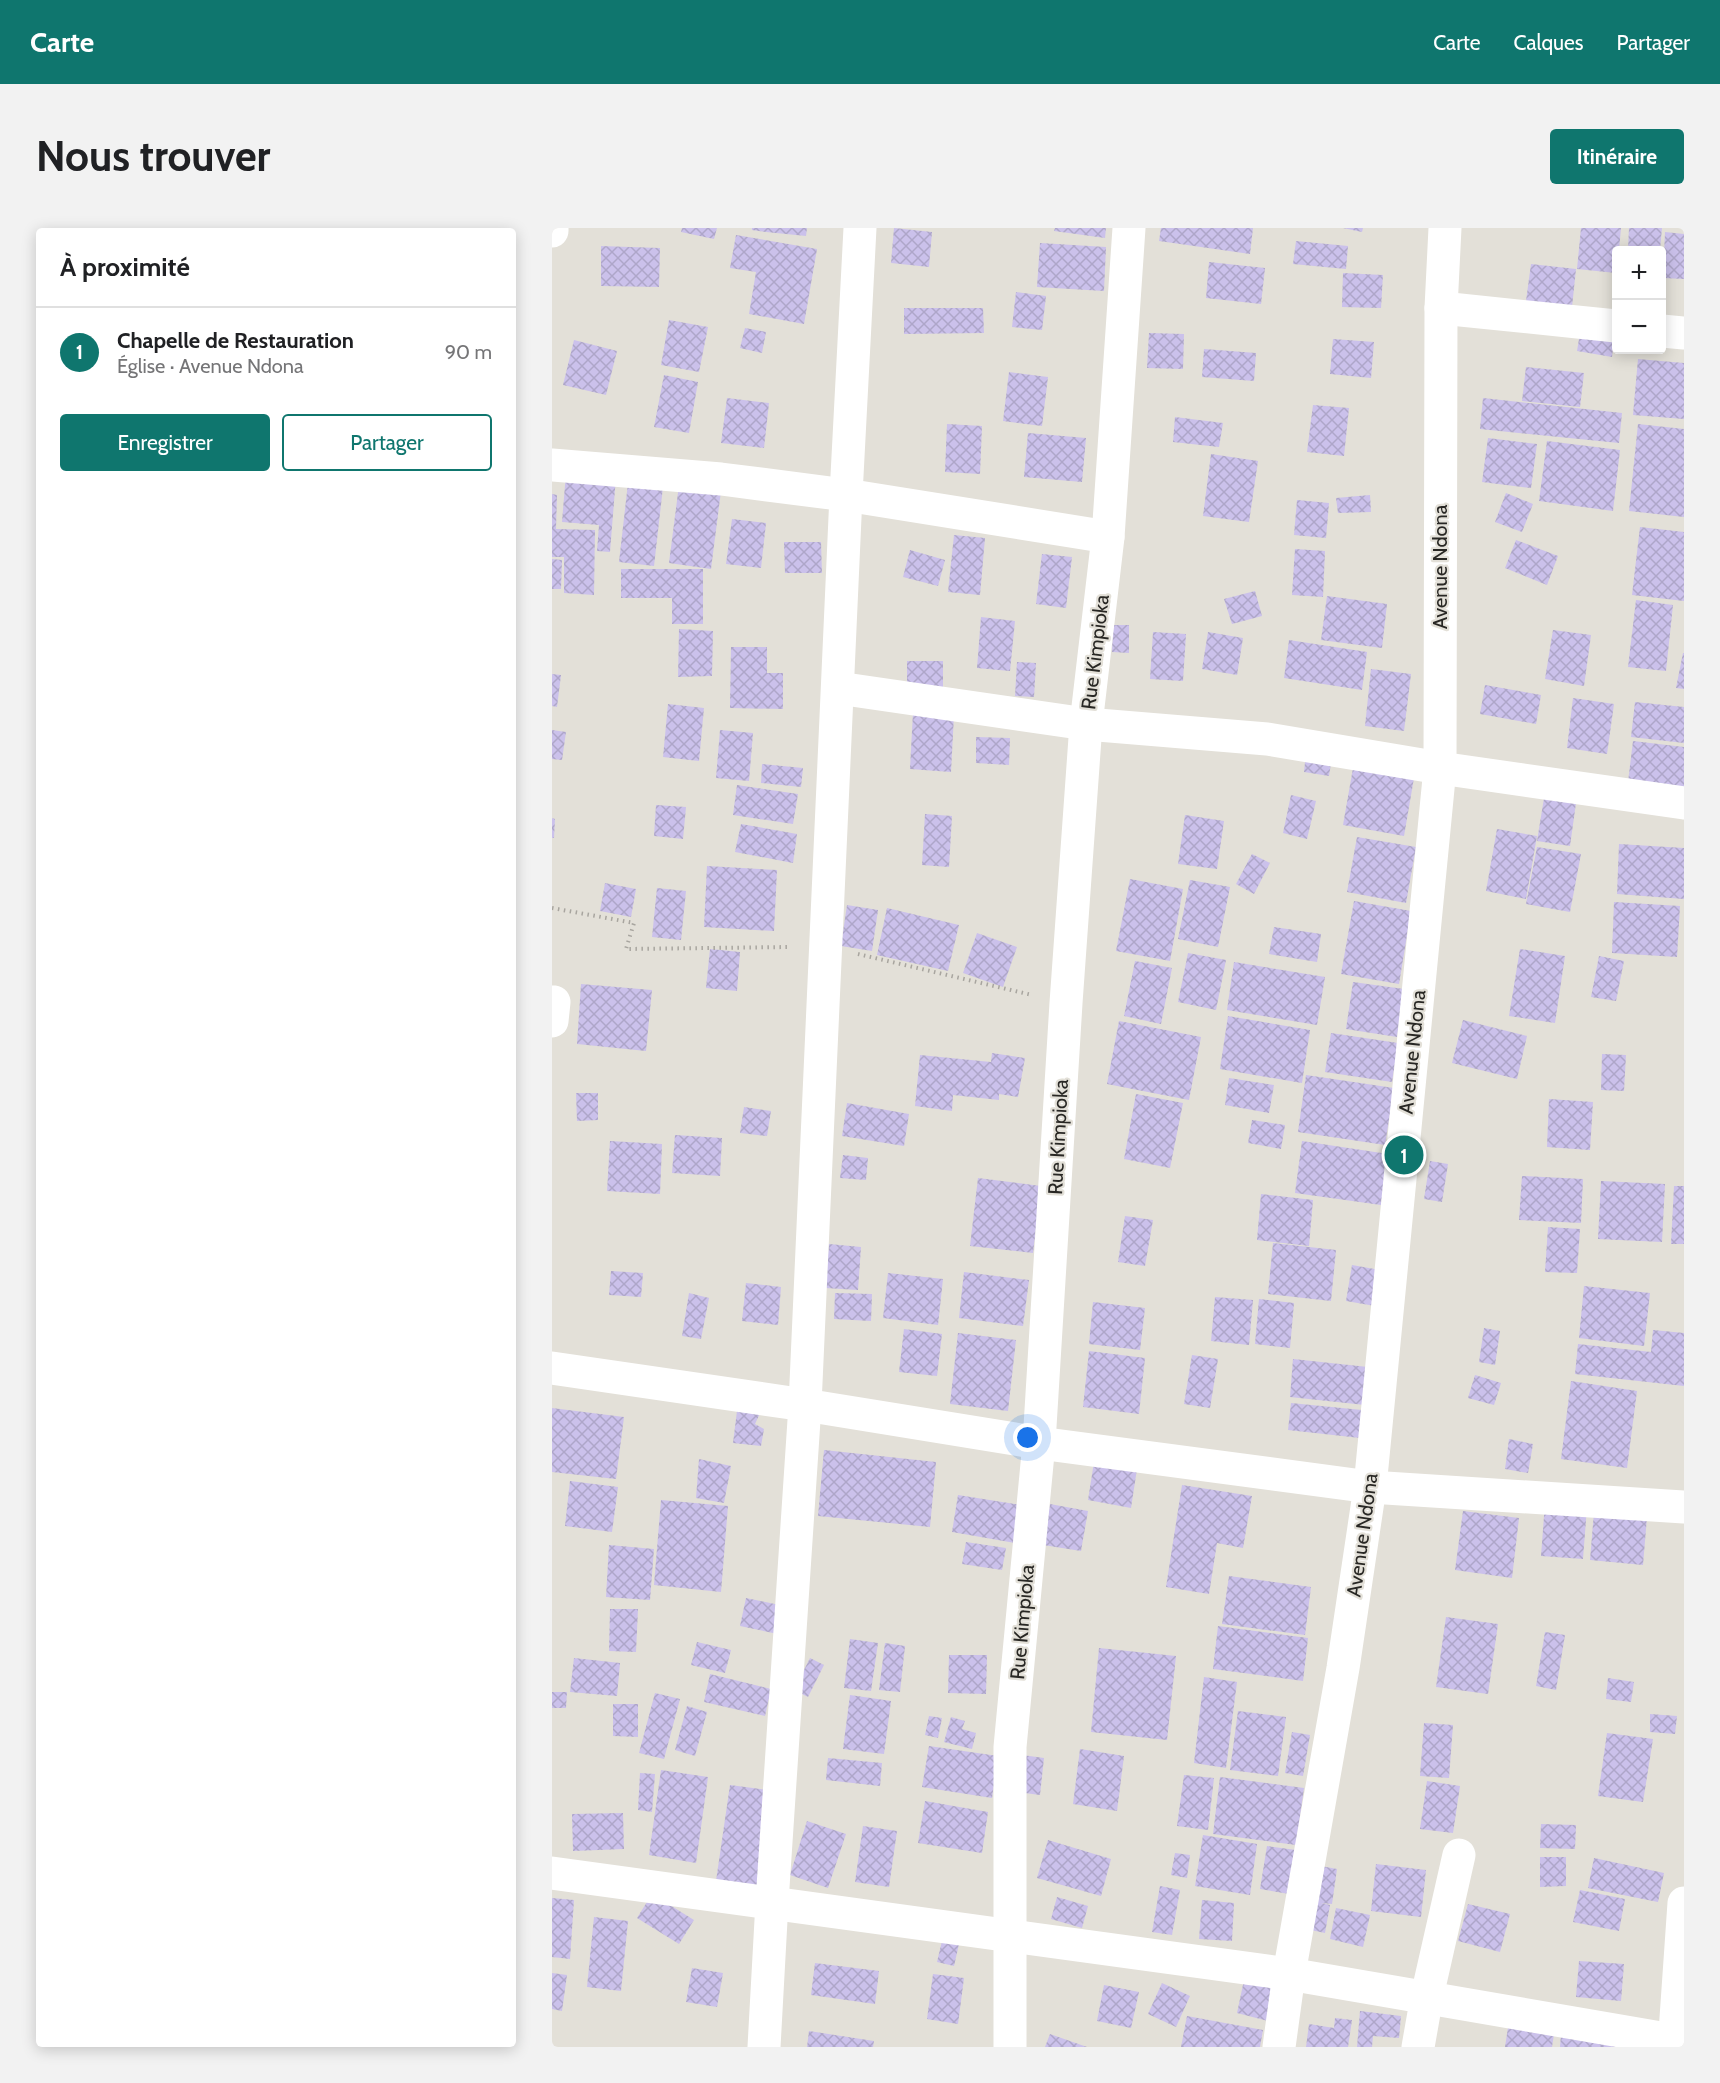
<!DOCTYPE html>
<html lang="fr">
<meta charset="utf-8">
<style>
body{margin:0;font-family:Cabin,sans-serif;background:#f2f2f2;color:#202124}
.controls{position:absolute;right:18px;top:18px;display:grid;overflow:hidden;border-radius:6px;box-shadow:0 3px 15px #0003}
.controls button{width:54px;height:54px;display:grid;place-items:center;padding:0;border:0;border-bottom:2px solid #e0e0e0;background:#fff;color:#202124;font:30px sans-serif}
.you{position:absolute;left:476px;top:1210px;width:21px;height:21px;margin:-15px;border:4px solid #fff;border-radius:50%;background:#1a73e8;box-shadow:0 0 0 9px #1a73e833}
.badge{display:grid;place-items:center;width:39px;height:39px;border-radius:50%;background:#0f766e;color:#fff;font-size:20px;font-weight:700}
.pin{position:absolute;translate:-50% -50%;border:3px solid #fff;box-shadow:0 2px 6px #0006}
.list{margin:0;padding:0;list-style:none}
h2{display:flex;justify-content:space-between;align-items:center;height:78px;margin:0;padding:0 24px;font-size:26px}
h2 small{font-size:20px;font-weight:400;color:#757577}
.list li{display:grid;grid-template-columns:39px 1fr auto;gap:18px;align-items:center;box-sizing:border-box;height:90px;padding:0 24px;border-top:2px solid #e0e0e0}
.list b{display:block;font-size:22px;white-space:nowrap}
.list p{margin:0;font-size:20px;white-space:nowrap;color:#757577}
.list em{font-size:20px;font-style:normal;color:#757577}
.actions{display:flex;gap:12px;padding:18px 24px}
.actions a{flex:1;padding:14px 0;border:2px solid #0f766e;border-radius:6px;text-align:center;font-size:21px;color:#0f766e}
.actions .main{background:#0f766e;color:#fff}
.map{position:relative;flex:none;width:1132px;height:1819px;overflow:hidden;border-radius:6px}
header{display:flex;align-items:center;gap:36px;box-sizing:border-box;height:84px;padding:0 30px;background:#0f766e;color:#fff}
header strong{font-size:28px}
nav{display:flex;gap:33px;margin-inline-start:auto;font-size:21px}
.intro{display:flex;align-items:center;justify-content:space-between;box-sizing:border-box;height:144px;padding:0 36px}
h1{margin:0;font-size:42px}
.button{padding:15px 27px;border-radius:6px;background:#0f766e;color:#fff;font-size:21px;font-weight:700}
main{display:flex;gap:36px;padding:0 36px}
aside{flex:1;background:#fff;border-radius:6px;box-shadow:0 3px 15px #0003}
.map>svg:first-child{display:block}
</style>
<header>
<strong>Carte</strong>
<nav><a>Carte</a><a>Calques</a><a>Partager</a></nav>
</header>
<div class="intro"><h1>Nous trouver</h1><a class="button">Itinéraire</a></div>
<main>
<aside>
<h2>À proximité<small></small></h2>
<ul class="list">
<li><span class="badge">1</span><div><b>Chapelle de Restauration</b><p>Église · Avenue Ndona</p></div><em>90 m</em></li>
</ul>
<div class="actions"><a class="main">Enregistrer</a><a>Partager</a></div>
</aside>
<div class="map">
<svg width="1132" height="1819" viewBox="0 0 1132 1819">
<defs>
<pattern id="building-cross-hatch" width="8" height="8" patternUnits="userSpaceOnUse" patternTransform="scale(1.5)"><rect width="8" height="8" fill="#cbc1eb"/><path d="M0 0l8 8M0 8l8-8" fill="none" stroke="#aea6c9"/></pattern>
</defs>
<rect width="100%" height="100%" fill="#e3e0d8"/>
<g fill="url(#building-cross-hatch)">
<path d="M130 0H165L162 11 129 4Z"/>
<path d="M200 0H255L254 8 214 4 200 2Z"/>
<path d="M342 0 380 4 377 39 339 35Z"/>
<path d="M503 0H554L553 10 502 3Z"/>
<path d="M609 0H701L698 26 607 13Z"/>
<path d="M791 0H811L810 4Z"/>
<path d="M1029 0H1069L1067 22H1064V45L1025 41Z"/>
<path d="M1077 0H1110L1108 22H1076Z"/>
<path d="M1113 4 1132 6V51L1111 50Z"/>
<path d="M184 7 265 21 252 96 197 86 204 44 178 40Z"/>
<path d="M744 13 796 18 794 41 741 36Z"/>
<path d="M488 15 554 19 552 63 485 59Z"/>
<path d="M49 18 108 20 107 59 49 58Z"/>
<path d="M657 34 713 40 709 76 654 70Z"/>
<path d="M979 36 1024 41 1020 79 974 73Z"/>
<path d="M791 45 831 47 829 80 790 79Z"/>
<path d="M464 64 494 68 490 102 460 99Z"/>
<path d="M352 80H431L432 105 352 106Z"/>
<path d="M117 92 156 99 147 144 109 137Z"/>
<path d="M193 100 214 104 210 125 188 120Z"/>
<path d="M597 105 632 106 631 141 595 140Z"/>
<path d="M1028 105 1062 111 1060 129 1025 123Z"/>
<path d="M781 111 822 114 819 150 778 146Z"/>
<path d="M22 112 65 123 54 167 11 157Z"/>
<path d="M652 121 704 125 702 153 650 149Z"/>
<path d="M1086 131 1132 135V191L1081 187Z"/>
<path d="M974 139 1032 145 1028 179 970 173Z"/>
<path d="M457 144 496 149 490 198 451 193Z"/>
<path d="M112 147 146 154 137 205 102 199Z"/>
<path d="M175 170 217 175 212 220 169 215Z"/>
<path d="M931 170 1070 185 1067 215 928 201Z"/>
<path d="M761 177 797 180 792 228 755 224Z"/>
<path d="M623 189 671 195 667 219 621 214Z"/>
<path d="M395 196 430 198 428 246 393 244Z"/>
<path d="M1086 196 1132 201V289L1077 283Z"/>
<path d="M476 205 534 210 530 254 472 249Z"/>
<path d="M936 210 985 216 979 260 930 254Z"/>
<path d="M995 213 1068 222 1061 283 987 273Z"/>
<path d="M659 226 706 233 697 294 651 288Z"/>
<path d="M14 245 64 249 58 324 45 323 47 297 10 294Z"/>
<path d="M76 255 111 259 102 338 67 334Z"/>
<path d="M127 257 169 263 159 341 117 335Z"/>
<path d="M954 265 981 276 970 304 943 294Z"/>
<path d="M0 266 5 267 4 301 43 302 42 367 12 365V329H0Z"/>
<path d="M818 267 819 284 786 285 784 270Z"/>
<path d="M745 272 777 275 774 310 742 307Z"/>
<path d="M180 291 214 295 209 340 174 336Z"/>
<path d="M1088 299 1132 304V373L1080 367Z"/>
<path d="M402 307 433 310 428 367 396 364Z"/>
<path d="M964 312 1006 328 995 357 953 340Z"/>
<path d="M232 314H269L270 345H233Z"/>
<path d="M743 321 773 323 771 369 740 367Z"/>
<path d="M358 322 393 332 386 358 351 349Z"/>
<path d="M490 326 520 329 514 380 484 376Z"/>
<path d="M0 331 10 332 9 361H0Z"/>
<path d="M69 341H151V396H120V370H69Z"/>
<path d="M703 363 710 388 680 396 672 371Z"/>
<path d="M775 368 835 376 830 420 769 412Z"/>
<path d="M1084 372 1121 377 1114 443 1076 439Z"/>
<path d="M429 389 463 393 458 443 425 440Z"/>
<path d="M561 397H577V425L560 424Z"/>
<path d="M127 401 161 403 160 448 126 449Z"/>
<path d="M1001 402 1039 407 1032 458 993 451Z"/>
<path d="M601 404 634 406 631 453 598 451Z"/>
<path d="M656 404 691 410 685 447 650 441Z"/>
<path d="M737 412 815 424 810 462 732 450Z"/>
<path d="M179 419H215V445H231V481L178 480Z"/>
<path d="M1131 425H1132V461L1124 460Z"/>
<rect x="355" y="433" width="36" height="28"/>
<path d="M465 434 484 435 482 469 463 468Z"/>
<path d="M819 441 859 446 852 503 813 498Z"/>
<path d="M0 446 9 447 5 479 0 478Z"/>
<path d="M933 457 989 467 984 496 928 486Z"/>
<path d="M1021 470 1062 476 1055 526 1015 520Z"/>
<path d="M1083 474 1132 479V515L1079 509Z"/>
<path d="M116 476 152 480 147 533 111 529Z"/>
<path d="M361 484 402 487 399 544 358 541Z"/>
<path d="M0 502 14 504 10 532 0 531Z"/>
<path d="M168 502 201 505 197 553 164 550Z"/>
<path d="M424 509 458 510 457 537 424 535Z"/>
<path d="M1081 513 1132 519V561L1076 554Z"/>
<path d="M754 525 780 529 777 548 752 544Z"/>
<path d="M210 536 251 540 249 559 209 555Z"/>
<path d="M801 540 862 550 852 608 791 597Z"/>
<path d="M185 557 246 566 241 596 181 587Z"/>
<path d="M739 567 764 573 755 611 731 605Z"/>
<path d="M992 570 1024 575 1018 618 985 613Z"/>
<path d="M104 577 134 579 131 611 102 608Z"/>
<path d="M373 586 400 588 397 639 370 637Z"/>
<path d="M633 587 672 593 665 641 626 636Z"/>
<path d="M0 590 3 591 2 610H0Z"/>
<path d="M189 596 245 606 241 635 183 624Z"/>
<path d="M945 601 985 608 974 671 934 663Z"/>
<path d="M805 609 864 619 854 675 795 664Z"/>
<path d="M1067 616 1132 620V671L1065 666Z"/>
<path d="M985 619 1029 626 1018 684 974 676Z"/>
<path d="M700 626 718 635 702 666 684 656Z"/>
<path d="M155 638 225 642 222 703 152 699Z"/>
<path d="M578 651 631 661 618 733 564 723Z"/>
<path d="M638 652 678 659 666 719 626 711Z"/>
<path d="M53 655 84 661 79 689 48 683Z"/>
<path d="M105 660 134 663 129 712 100 709Z"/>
<path d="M802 673 859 683 847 756 789 746Z"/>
<path d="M1062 674 1128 678 1125 729 1060 725Z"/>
<path d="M295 677 326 682 320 723 289 718Z"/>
<path d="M335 680 407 697 396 743 325 727Z"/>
<path d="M722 699 769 706 765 734 717 726Z"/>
<path d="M425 705 465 719 451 759 411 745Z"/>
<path d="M158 721 188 724 185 763 154 760Z"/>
<path d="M968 721 1013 728 1003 795 957 788Z"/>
<path d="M636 725 674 732 664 782 626 774Z"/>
<path d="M1047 728 1072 733 1064 773 1039 769Z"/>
<path d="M583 733 620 740 609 796 572 788Z"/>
<path d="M682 734 773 749 765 797 675 782Z"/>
<path d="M801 754 852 761 845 809 794 801Z"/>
<path d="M29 756 100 762 94 823 25 816Z"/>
<path d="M676 788 758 802 750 855 668 841Z"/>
<path d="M911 792 975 808 965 851 900 835Z"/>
<path d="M567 793 649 809 637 872 555 856Z"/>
<path d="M779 805 846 815 840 854 773 844Z"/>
<path d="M440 825 473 830 466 869 447 866V872L401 867 400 883 363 878 368 827 439 834Z"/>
<path d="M1050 826 1074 827 1072 863 1049 862Z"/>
<path d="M754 847 842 860 833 917 746 904Z"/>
<path d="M677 850 722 857 717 885 673 877Z"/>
<path d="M24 865H46V892L25 893Z"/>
<path d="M584 866 631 875 618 940 572 931Z"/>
<path d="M997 871 1041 874 1038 922 995 919Z"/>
<path d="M295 875 357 886 352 918 290 908Z"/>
<path d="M192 879 219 883 215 908 188 905Z"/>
<path d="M700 892 733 897 729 921 696 915Z"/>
<path d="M123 907 170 910 168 948 120 945Z"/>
<path d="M58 913 110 916 108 966 55 963Z"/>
<path d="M750 913 836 926 829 977 743 965Z"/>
<path d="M291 927 316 930 314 952 288 950Z"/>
<path d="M878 933 896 936 890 974 872 971Z"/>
<path d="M970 948 1031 951 1029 995 967 992Z"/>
<path d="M426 950 489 958 481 1025 418 1018Z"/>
<path d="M1049 953 1113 956 1110 1014 1046 1011Z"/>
<path d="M1122 958H1132V1016H1119Z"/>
<path d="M709 966 761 972 757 1018 705 1012Z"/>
<path d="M573 988 601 992 593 1038 566 1034Z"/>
<path d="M996 999 1028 1001 1025 1045 993 1044Z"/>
<path d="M721 1015 784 1022 779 1073 716 1066Z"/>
<path d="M277 1016 309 1019 306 1062 273 1060Z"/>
<path d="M800 1037 828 1042 823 1078 794 1073Z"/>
<path d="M59 1043 91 1045 89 1069 57 1067Z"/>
<path d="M412 1044 477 1052 471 1098 407 1090Z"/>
<path d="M336 1045 391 1051 386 1097 331 1090Z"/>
<path d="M194 1055 229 1059 226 1097 190 1093Z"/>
<path d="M1032 1058 1098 1065 1092 1118 1027 1110Z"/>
<path d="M137 1065 157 1070 149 1111 130 1108Z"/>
<path d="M283 1065 320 1066 319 1093 282 1091Z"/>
<path d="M663 1069 701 1072 697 1117 659 1113Z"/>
<path d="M707 1071 742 1075 738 1120 703 1116Z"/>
<path d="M541 1074 593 1080 588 1122 537 1116Z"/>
<path d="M932 1100 948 1103 943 1137 927 1134Z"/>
<path d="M352 1101 390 1106 385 1148 347 1144Z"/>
<path d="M1101 1102 1132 1105V1158L1023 1146 1026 1116 1099 1124Z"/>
<path d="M406 1105 464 1112 456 1183 398 1176Z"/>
<path d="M537 1123 593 1130 587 1186 531 1179Z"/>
<path d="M640 1127 666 1131 658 1180 632 1176Z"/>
<path d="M741 1131 816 1139 813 1177 738 1169Z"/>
<path d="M923 1147 949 1155 942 1177 916 1170Z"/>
<path d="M1019 1153 1085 1163 1075 1240 1009 1231Z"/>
<path d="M186 1175 209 1183 203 1196 212 1201 209 1218 181 1215Z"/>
<path d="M739 1175 810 1182 808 1210 736 1202Z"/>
<path d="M0 1180 72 1189 64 1251 0 1244Z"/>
<path d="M957 1211 981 1216 976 1245 953 1241Z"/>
<path d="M272 1222 384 1234 378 1299 266 1288Z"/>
<path d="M147 1231 179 1238 172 1275 144 1270Z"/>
<path d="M542 1234 585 1241 579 1280 536 1272Z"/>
<path d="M18 1253 66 1259 60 1304 13 1298Z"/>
<path d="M630 1257 700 1268 691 1320 665 1315 657 1366 614 1359Z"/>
<path d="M406 1267 469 1277 463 1315 400 1304Z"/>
<path d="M109 1272 176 1278 169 1364 102 1357Z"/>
<path d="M993 1275 1035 1279 1031 1331 989 1328Z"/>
<path d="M498 1276 536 1283 529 1323 491 1317Z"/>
<path d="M911 1283 967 1290 960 1350 903 1342Z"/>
<path d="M1042 1284 1095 1289 1091 1337 1038 1332Z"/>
<path d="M414 1314 454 1320 450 1342 410 1336Z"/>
<path d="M57 1317 102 1321 98 1372 54 1369Z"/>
<path d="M677 1348 759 1359 753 1407 670 1396Z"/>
<path d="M194 1370 232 1378 226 1406 188 1398Z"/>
<path d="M58 1381H86L84 1424 57 1423Z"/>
<path d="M894 1389 946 1396 936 1466 884 1459Z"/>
<path d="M666 1398 756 1410 751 1453 661 1441Z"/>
<path d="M993 1404 1013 1407 1004 1462 984 1458Z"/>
<path d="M298 1411 326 1415 319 1463 292 1460Z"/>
<path d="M145 1414 179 1422 173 1445 139 1437Z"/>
<path d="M333 1415 353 1418 348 1464 327 1462Z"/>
<path d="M547 1420 624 1428 615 1512 539 1504Z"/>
<path d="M397 1427H435L434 1466 396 1465Z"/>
<path d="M22 1430 68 1435 65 1468 18 1464Z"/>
<path d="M258 1430 272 1437 256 1469 242 1462Z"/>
<path d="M158 1446 219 1461 213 1488 152 1474Z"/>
<path d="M652 1449 685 1454 674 1540 642 1535Z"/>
<path d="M1056 1450 1082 1454 1079 1474 1054 1471Z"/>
<path d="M0 1464H15L14 1480H0Z"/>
<path d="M103 1465 128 1471 112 1531 87 1525Z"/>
<path d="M298 1467 339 1473 332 1526 291 1521Z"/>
<path d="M61 1476H86V1509L61 1508Z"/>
<path d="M135 1478 155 1484 143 1528 123 1522Z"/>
<path d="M686 1483 734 1489 726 1548 678 1542Z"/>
<path d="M1098 1486 1125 1488 1123 1506 1098 1504Z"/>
<path d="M377 1488 390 1490 386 1510 373 1507Z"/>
<path d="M399 1489 413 1493 410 1501 424 1505 420 1521 392 1514Z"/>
<path d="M872 1495 901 1497 897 1550 868 1548Z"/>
<path d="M740 1504 758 1507 751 1548 733 1545Z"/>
<path d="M1055 1505 1101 1511 1091 1574 1046 1568Z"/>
<path d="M377 1518 446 1528 440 1570 370 1559Z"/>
<path d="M528 1521 572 1528 565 1583 521 1576Z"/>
<path d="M470 1527 492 1530 488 1567 465 1564Z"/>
<path d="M276 1530 330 1535 328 1558 274 1552Z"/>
<path d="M109 1542 156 1549 144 1635 97 1627Z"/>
<path d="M88 1545 103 1546 100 1584 86 1582Z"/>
<path d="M632 1547 662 1550 656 1602 625 1598Z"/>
<path d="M668 1549 752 1560 744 1617 661 1606Z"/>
<path d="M875 1553 908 1558 901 1605 868 1601Z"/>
<path d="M178 1557 224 1563 209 1660 164 1653Z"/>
<path d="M373 1573 436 1584 430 1625 366 1615Z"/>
<path d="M71 1585 72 1621 21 1623 20 1586Z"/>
<path d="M255 1593 294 1606 276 1660 238 1647Z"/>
<path d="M989 1596 1024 1597 1023 1621 988 1620Z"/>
<path d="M311 1598 345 1603 337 1659 303 1654Z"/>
<path d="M651 1607 705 1616 698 1667 643 1658Z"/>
<path d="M496 1612 559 1631 549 1668 485 1650Z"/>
<path d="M715 1618 744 1622 737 1666 708 1661Z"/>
<path d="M623 1625 638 1627 635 1650 619 1647Z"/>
<path d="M988 1629H1014V1658L988 1659Z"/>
<path d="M1042 1630 1112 1645 1106 1674 1036 1660Z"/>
<path d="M824 1636 874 1642 869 1689 819 1683Z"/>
<path d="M769 1638 785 1641 780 1676 769 1675 778 1677 773 1705 754 1701Z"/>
<path d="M608 1658 628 1662 620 1707 600 1704Z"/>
<path d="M1028 1662 1073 1671 1067 1703 1021 1694Z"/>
<path d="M100 1666 142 1692 127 1716 85 1690Z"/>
<path d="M505 1669 536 1678 530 1700 499 1691Z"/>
<path d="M0 1670 22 1672 18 1731 0 1729Z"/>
<path d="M650 1672 682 1675 680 1713 647 1711Z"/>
<path d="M916 1676 958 1686 948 1724 906 1713Z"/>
<path d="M784 1680 818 1687 811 1719 778 1711Z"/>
<path d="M42 1689 76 1693 69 1763 35 1759Z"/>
<path d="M390 1713 407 1716 402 1738 385 1734Z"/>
<path d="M1027 1733 1072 1736 1069 1773 1024 1769Z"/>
<path d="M263 1735 327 1743 323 1776 259 1767Z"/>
<path d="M140 1740 171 1745 165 1779 134 1774Z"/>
<path d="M0 1745 15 1747 10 1783 0 1781Z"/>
<path d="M381 1746 412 1750 406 1796 375 1791Z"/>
<path d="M692 1752 724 1759 716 1793 685 1785Z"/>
<path d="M610 1755 638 1768 624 1799 596 1786Z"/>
<path d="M552 1757 587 1764 579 1800 545 1793Z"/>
<path d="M808 1783 849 1788 847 1810 821 1808 820 1819H805Z"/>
<path d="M635 1788 711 1802 708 1819H629Z"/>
<path d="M783 1790 800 1792 796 1819H754L757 1796 782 1800Z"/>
<path d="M957 1793 1003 1800 1000 1819H953Z"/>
<path d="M257 1803 322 1813 321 1819H255Z"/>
<path d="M498 1806 535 1819H493Z"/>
<path d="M1009 1806 1091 1819H1008Z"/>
</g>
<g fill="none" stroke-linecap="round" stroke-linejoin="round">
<g stroke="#a8a59f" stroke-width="4" stroke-dasharray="1.5 4.5" stroke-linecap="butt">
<path d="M0 680 82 695 74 721 239 719"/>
<path d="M306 726 480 767"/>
</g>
<g stroke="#fff" stroke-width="33">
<path d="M0 3V0"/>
<path d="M889 80 1064 98"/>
<path d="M1110 103 1132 105"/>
<path d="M0 237 169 251 294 267 556 309"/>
<path d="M286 460 534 496 715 511 888 540 1132 575"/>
<path d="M0 793 2 774"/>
<path d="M0 1140 253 1177 487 1215 818 1259 1132 1279"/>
<path d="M0 1645 737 1746 1132 1814"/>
<path d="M212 1819 220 1674 253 1177 294 267 308 0"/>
<path d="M458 1819V1519L487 1215 514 775 534 496 556 309 577 0"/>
<path d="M727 1819 737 1746 791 1440 818 1259 888 540 889 80 893 0"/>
<path d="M866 1819 875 1768 907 1627"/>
<path d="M1122 1819 1132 1675"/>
</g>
</g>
<g text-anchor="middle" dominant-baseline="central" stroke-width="4.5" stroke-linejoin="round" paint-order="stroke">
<g font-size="20" fill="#282724" stroke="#e3e0d8">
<text transform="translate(888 339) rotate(-90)">Avenue Ndona</text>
<text transform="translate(543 424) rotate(-83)">Rue Kimpioka</text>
<text transform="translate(860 824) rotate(-84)">Avenue Ndona</text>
<text transform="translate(506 909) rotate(-87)">Rue Kimpioka</text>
<text transform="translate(810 1307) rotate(-82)">Avenue Ndona</text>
<text transform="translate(470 1394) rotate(-85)">Rue Kimpioka</text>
</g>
</g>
</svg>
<div class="controls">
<button>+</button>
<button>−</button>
</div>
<div class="you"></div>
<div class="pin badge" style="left:852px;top:927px">1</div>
</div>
</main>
